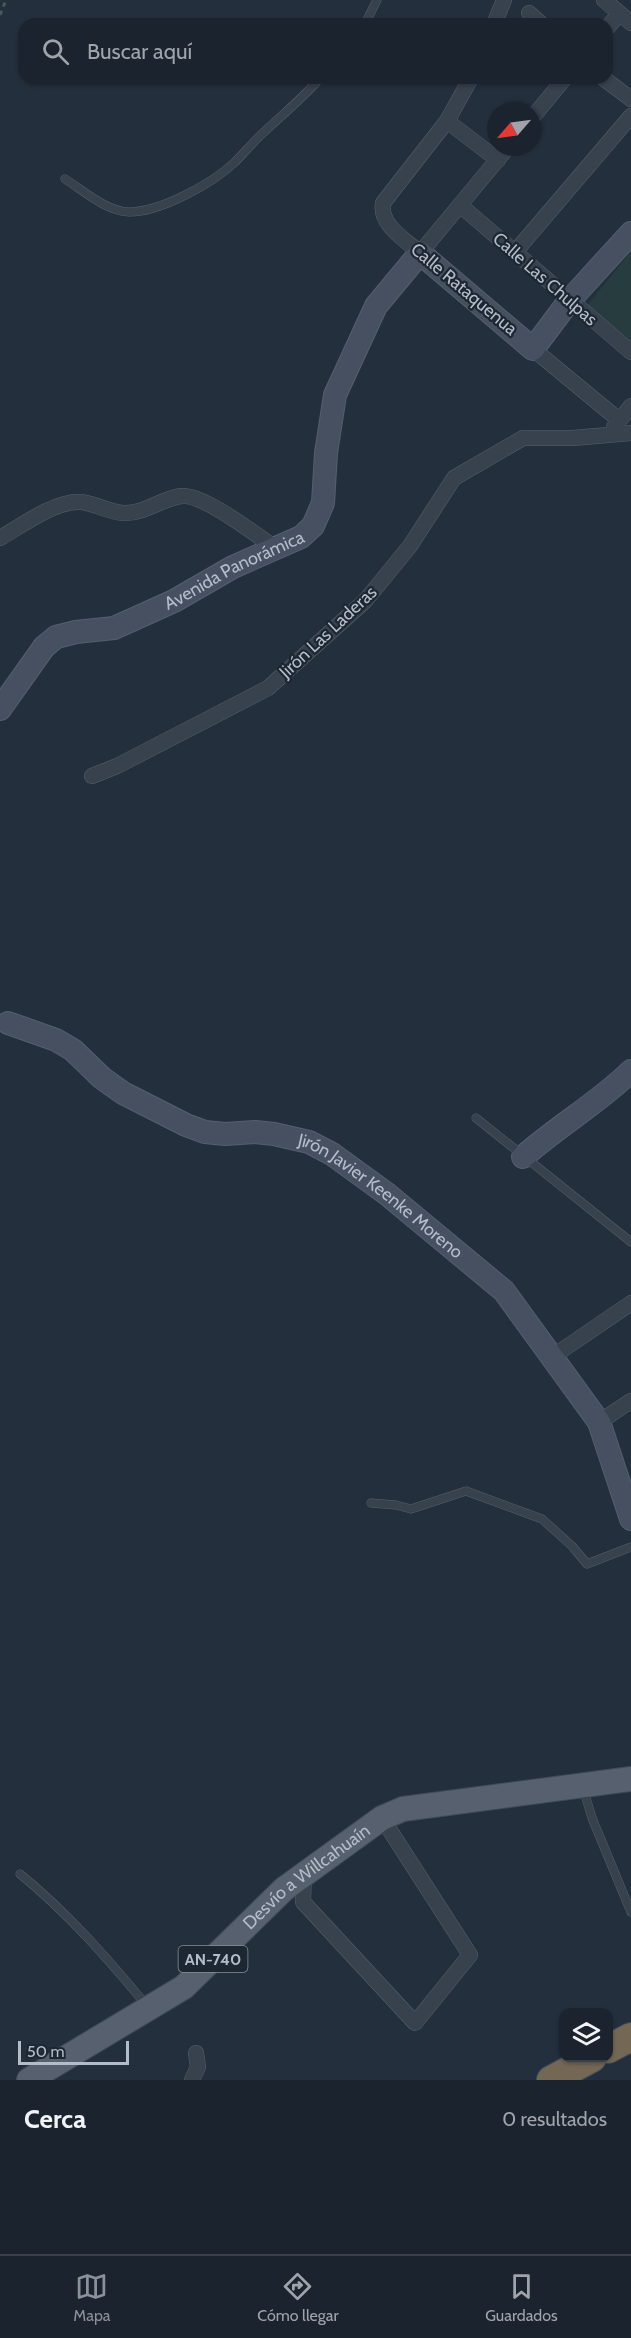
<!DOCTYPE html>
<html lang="es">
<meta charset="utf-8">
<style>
body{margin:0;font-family:Cabin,sans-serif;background:#242b36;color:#f1f3f6}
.controls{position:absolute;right:18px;bottom:18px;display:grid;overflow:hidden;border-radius:12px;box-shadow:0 2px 4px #0004}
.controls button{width:54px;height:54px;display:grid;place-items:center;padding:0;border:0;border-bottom:2px solid #39404a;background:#1b232e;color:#f1f3f6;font:30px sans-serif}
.compass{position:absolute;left:487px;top:102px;width:54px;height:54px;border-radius:50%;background:#1b232e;box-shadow:0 2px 4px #0004;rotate:242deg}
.scale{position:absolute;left:18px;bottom:15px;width:111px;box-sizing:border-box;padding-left:6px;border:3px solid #b4bcc9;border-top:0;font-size:16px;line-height:21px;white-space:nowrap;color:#b4bcc9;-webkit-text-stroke:4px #1d2633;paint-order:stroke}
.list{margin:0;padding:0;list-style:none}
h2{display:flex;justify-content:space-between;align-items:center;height:78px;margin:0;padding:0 24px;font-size:26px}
h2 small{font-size:20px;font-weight:400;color:#a0a4aa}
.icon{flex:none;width:33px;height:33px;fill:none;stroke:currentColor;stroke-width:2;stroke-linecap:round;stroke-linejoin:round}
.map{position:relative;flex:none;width:631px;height:2080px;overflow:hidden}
.search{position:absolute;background:#1b232e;box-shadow:0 2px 4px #0004;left:18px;right:18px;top:18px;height:66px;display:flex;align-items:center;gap:15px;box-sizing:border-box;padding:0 21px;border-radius:18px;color:#a0a4aa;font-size:22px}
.sheet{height:174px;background:#1b232e}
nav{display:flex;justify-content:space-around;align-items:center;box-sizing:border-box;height:84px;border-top:2px solid #39404a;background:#1b232e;font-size:16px;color:#a0a4aa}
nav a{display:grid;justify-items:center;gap:3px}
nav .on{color:#8c9099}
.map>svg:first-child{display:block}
</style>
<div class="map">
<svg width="631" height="2080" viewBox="0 0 631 2080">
<rect width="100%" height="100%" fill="#242f3e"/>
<path fill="#263c3f" d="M631 251V343L586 307Z"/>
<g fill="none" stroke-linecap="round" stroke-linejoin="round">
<defs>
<g id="lane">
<path d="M365 24 377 0"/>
<path d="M65 179C84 191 106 211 129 212 161 212 213 183 235 162 245 152 254 141 264 132 283 114 303 98 320 78"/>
<path d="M476 1118 631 1242"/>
<path d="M371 1503 396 1505 411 1509 466 1491 542 1519 572 1546 587 1564 631 1547"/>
<path d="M583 1788 592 1818 631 1912"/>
<path d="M20 1874C68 1913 108 1959 147 2006"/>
</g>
<g id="street">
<path d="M604 0 631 23"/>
<path d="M529 13 541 24"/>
<path d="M494 24 504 0"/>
<path d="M607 28 619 14"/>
<path d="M471 78 447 121 383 203C379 225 406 240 420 253L508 147"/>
<path d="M603 78 631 99"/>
<path d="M532 118 565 78"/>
<path d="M447 121 498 160"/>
<path d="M460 205 631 352"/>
<path d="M515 252 631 116"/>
<path d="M533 349 619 420"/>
<path d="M614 427 631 406"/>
<path d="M0 538C21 526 55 501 79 502 94 502 108 513 124 513 144 514 161 499 181 496 203 493 257 536 277 549"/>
<path d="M92 776 117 766 268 688 365 601 410 546 454 478 523 438H573L631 433"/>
<path d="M552 1357 631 1303"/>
<path d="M599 1422 631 1401"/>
<path d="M304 1872 303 1902 415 2023 470 1955 382 1818"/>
<path d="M192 2080 198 2067 196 2053"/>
</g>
<g id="secondary">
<path id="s1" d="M0 709 44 647 56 637 76 632 114 628 174 601 233 567 301 537 313 526 323 503 326 453 335 395 376 306 420 253 533 349 569 301 631 233"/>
<path id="s2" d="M8 1023 56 1040 73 1050 102 1078 123 1093 186 1125 205 1132 225 1134 255 1132 274 1134 309 1142 332 1154 387 1194 504 1291 599 1422 631 1519"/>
<path d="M523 1157C558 1126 598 1103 631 1071"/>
</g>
<g id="primary">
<path id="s3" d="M29 2080 184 1987 284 1889 382 1818 403 1809 631 1779"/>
</g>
<g id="highway">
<path d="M608 2049 631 2037"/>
<path d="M551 2080 592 2058"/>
</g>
</defs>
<use href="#lane" stroke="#565f6c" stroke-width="9"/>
<use href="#street" stroke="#565f6c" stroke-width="16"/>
<use href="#secondary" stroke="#565f6c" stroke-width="24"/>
<use href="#primary" stroke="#414a57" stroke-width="26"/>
<use href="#highway" stroke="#434c59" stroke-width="30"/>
<path stroke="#44595c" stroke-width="3" stroke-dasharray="4.5 4.5" stroke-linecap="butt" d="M0 15 6 0"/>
<use href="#lane" stroke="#38414e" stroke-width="8"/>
<use href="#street" stroke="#38414e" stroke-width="15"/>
<use href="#secondary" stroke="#465061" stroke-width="22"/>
<use href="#primary" stroke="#56606e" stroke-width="24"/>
<use href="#highway" stroke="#746855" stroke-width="28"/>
</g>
<g text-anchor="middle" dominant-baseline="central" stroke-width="4.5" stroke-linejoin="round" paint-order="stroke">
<rect fill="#1d2633" stroke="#878f9c" stroke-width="1.5" x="178.5" y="1946" width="69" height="26" rx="4.5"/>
<g font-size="16" font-weight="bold" fill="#b4bcc9">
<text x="213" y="1959">AN-740</text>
</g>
<g font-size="18" fill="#b4bcc9" stroke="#1d2633">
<text transform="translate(545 279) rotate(41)">Calle Las Chulpas</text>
<text transform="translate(464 289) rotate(40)">Calle Rataquenua</text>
<text stroke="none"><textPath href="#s1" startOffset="284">Avenida Panorámica</textPath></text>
<text transform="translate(328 632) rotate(-43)">Jirón Las Laderas</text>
<text stroke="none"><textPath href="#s2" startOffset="422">Jirón Javier Keenke Moreno</textPath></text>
<text stroke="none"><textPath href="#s3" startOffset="346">Desvío a Willcahuaín</textPath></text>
</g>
</g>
</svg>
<div class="controls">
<button><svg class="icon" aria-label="layers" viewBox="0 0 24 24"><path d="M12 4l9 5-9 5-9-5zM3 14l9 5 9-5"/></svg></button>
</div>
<svg class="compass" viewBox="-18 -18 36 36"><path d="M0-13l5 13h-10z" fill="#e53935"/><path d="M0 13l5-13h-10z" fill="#a0a4aa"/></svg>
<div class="scale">50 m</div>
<div class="search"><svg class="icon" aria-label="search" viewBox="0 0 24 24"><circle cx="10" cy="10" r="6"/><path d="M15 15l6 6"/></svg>Buscar aquí</div>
</div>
<section class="sheet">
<h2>Cerca<small>0 resultados</small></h2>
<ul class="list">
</ul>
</section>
<nav>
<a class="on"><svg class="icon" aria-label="map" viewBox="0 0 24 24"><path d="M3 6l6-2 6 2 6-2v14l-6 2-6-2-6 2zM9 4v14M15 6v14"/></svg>Mapa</a>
<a><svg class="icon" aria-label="directions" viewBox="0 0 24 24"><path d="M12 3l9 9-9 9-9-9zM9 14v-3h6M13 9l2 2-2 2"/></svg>Cómo llegar</a>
<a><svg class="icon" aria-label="saved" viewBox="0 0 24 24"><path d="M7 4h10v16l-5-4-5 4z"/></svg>Guardados</a>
</nav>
